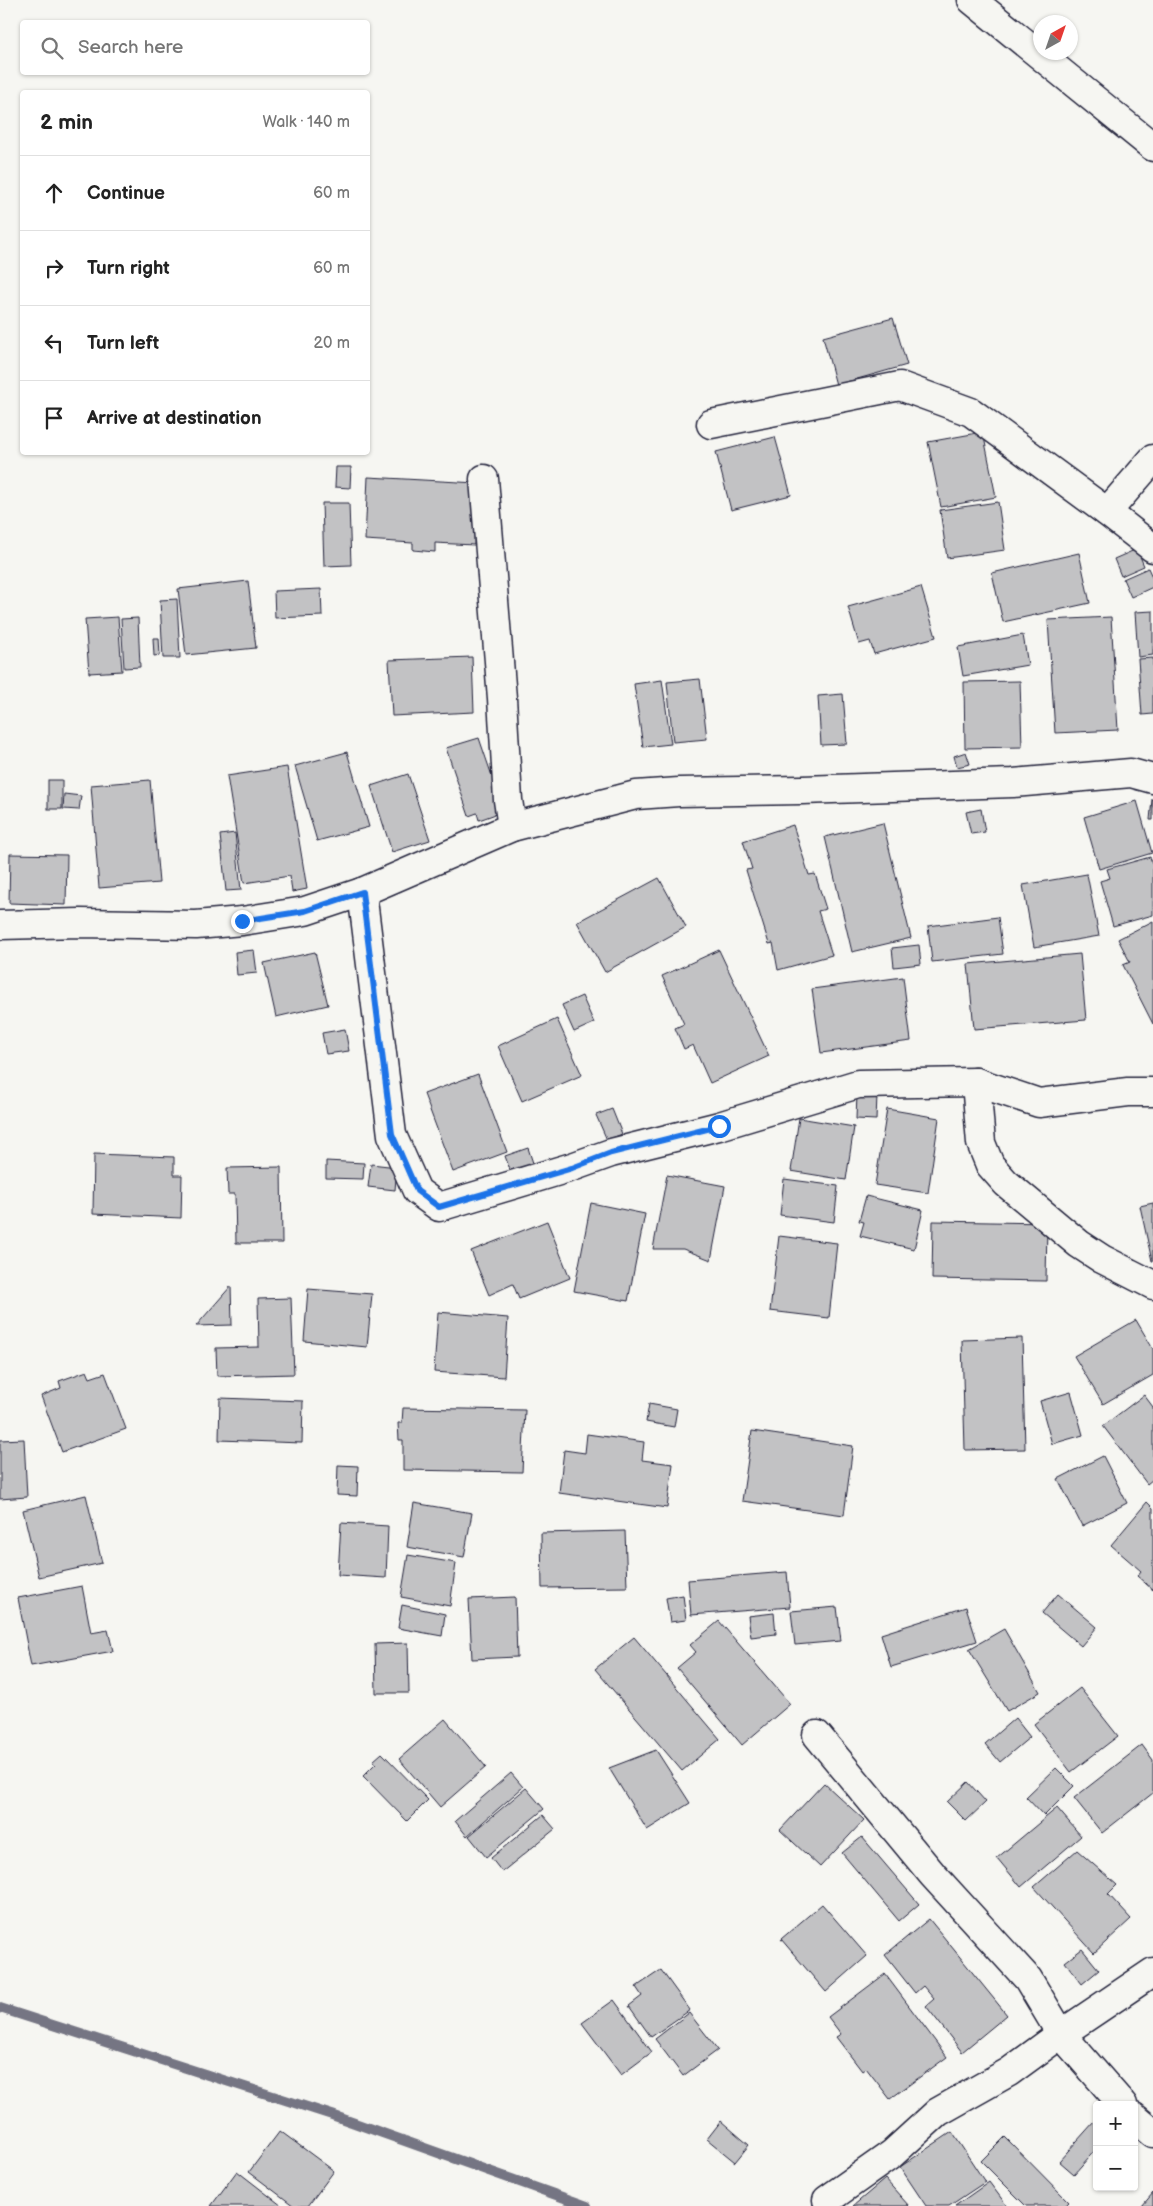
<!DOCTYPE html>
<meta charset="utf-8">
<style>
body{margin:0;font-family:"Balsamiq Sans",sans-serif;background:#f6f6f6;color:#222}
.controls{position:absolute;right:15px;bottom:15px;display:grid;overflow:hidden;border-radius:5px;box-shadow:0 1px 4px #0004}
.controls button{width:45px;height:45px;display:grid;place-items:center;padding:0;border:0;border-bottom:1px solid #e0e0e0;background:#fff;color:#222;font:25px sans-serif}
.compass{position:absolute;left:1033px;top:15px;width:45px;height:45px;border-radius:50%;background:#fff;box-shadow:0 1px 4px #0004;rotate:40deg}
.stop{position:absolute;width:15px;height:15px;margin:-11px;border:4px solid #1a73e8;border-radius:50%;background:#fff}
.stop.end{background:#1a73e8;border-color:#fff;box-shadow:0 1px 5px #0008}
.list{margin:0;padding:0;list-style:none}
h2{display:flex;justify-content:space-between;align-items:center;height:65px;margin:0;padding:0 20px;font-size:21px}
h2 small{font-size:16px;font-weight:400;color:#767676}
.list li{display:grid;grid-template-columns:32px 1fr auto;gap:15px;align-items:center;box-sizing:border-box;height:75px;padding:0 20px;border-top:1px solid #e0e0e0}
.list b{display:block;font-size:19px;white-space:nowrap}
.list em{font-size:16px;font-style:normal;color:#767676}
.icon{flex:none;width:28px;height:28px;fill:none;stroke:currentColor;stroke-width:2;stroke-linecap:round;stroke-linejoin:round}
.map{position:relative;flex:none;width:1153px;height:2206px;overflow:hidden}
.search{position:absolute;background:#fff;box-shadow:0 1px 4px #0004;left:20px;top:20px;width:350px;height:55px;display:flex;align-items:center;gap:12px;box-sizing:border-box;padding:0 18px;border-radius:5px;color:#767676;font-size:19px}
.panel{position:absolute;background:#fff;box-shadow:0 1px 4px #0004;left:20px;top:90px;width:350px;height:365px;border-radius:5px}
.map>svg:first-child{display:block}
</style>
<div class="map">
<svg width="1153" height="2206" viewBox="0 0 1153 2206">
<rect width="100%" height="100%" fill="#f6f6f2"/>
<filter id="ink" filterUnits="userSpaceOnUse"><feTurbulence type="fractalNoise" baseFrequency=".02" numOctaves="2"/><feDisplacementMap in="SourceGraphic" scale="10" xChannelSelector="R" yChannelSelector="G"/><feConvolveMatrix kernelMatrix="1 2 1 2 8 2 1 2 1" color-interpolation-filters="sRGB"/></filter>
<g filter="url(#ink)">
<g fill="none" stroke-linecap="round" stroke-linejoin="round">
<path stroke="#757583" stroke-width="10" d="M0 2008 332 2115 587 2206"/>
</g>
<g fill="#c2c2c4" stroke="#22223b">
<path d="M893 318 907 365 836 385 823 337Z"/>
<path d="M983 432 996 497 941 507 928 442Z"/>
<path d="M775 437 791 495 731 510 716 452Z"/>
<path d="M336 467H351L350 488 335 487Z"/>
<path d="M368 477 477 483 474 545 435 543V552L413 550V543L365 540Z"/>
<path d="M998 502 1005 550 947 558 940 510Z"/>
<path d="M322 503H349L351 565 324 566Z"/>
<path d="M1137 549 1144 566 1121 576 1114 559Z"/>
<path d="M1079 553 1090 603 1003 622 992 573Z"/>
<path d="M1148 568 1153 579V587L1131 597 1123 579Z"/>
<path d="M248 581 256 648 186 655 178 589Z"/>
<path d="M921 587 936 637 874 654 870 641 859 644 848 607Z"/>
<path d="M321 589 322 616 275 618 274 591Z"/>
<path d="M177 599 180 658H163L160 600Z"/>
<path d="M1153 611V655L1138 657 1135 612Z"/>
<path d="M118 617 122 671 89 673 85 619Z"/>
<path d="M1111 617 1118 730 1055 733 1048 620Z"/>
<path d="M138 618 140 667 124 668 121 619Z"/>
<path d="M1023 635 1028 665 963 676 958 647Z"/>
<path d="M153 638H159L160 655 154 656Z"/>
<path d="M472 657 474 712 392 716 389 660Z"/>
<path d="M1153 658V714L1142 715 1138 659Z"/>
<path d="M700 679 707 739 673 742 667 682Z"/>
<path d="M662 680 671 744 643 747 634 684Z"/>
<path d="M1020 681 1022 747 965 748 964 682Z"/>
<path d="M843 694 847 744 821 745 818 696Z"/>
<path d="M479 738 504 811 479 820 477 813 469 816 446 748Z"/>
<path d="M347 752 369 827 317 841 295 766Z"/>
<path d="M966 752 970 764 957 767 954 756Z"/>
<path d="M287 767 307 889 292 892 290 876 244 883 227 776Z"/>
<path d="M408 774 430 840 392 852 371 786Z"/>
<rect x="48" y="780" width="14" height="29"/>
<path d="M150 780 159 883 99 888 91 785Z"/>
<path d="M64 794 81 796 79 810 63 809Z"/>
<path d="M1152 799H1153V820H1150Z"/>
<path d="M1137 801 1152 853 1099 869 1084 817Z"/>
<path d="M981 809 985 832 971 834 966 812Z"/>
<path d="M883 823 911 938 852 952 825 837Z"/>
<path d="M793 825 809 875 815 874 826 909 818 911 832 955 778 970 773 943 769 944 746 870 752 869 743 841Z"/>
<path d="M235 833 241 890 226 891 220 835Z"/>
<path d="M10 854 67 855 66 905 9 903Z"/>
<path d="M1150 857 1153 866V915L1113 926 1100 881 1110 878 1107 869Z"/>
<path d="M1087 874 1099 936 1034 947 1023 885Z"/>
<path d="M659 878 686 927 605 972 577 922Z"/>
<path d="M998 917 1003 954 932 962 928 926Z"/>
<path d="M1153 921V1024L1123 965 1130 962 1118 939Z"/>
<path d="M919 945 921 964 894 967 892 948Z"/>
<path d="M254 950 257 973 237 975 235 952Z"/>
<path d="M719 950 769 1056 710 1083 693 1045 684 1049 675 1028 684 1024 662 976Z"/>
<path d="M315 952 328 1005 276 1017 264 963Z"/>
<path d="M1080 954 1086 1020 974 1029 968 964Z"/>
<path d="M903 977 911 1041 821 1053 812 989Z"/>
<path d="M582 996 594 1023 574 1032 562 1005Z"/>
<path d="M557 1019 582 1075 522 1101 498 1046Z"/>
<path d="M345 1029 349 1051 326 1054 322 1033Z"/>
<path d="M478 1074 507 1152 453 1172 424 1094Z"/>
<path d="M857 1094 877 1095 876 1120 856 1119Z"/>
<path d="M612 1109 622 1134 607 1140 596 1115Z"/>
<path d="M887 1109 939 1118 928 1193 875 1185Z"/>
<path d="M799 1118 854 1127 846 1180 791 1171Z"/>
<path d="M528 1148 535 1169 513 1178 505 1156Z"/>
<path d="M94 1154 174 1157V1175H182L181 1218 93 1214Z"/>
<path d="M326 1161 364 1163 363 1179 326 1178Z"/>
<path d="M371 1164 397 1167 395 1190 368 1187Z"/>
<path d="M281 1167 282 1243H236L235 1194H228L227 1168Z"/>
<path d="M667 1175 725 1186 711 1260 683 1249H653Z"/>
<path d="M784 1179 838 1186 834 1222 780 1215Z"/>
<path d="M866 1196 923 1210 914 1249 860 1236 864 1222 859 1221Z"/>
<path d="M591 1203 645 1214 628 1301 574 1291Z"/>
<path d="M1153 1203V1261H1152L1140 1206Z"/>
<path d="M547 1221 570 1278 519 1299 513 1284 489 1295 471 1251Z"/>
<path d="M933 1221 1047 1223 1046 1281 932 1279Z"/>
<path d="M779 1236 837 1243 829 1318 770 1311Z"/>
<path d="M231 1286 232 1325 196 1326Z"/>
<path d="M308 1289 372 1294 367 1347 304 1341Z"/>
<path d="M291 1298 294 1374 217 1376 216 1348 259 1347 258 1299Z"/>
<path d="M438 1312 508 1318 504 1377 434 1372Z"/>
<path d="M1136 1320 1153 1349V1375L1103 1404 1074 1356Z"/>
<path d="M1022 1338 1025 1449 965 1450 962 1340Z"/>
<path d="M87 1371 90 1378 105 1373 126 1429 62 1452 41 1396 61 1388 59 1381Z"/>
<path d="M1071 1392 1083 1435 1052 1444 1040 1401Z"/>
<path d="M1144 1395 1153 1407V1479L1147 1484 1103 1426Z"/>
<path d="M220 1398 303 1401 302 1443 219 1440Z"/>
<path d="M649 1404 677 1409 674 1427 646 1422Z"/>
<path d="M403 1408 525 1410 522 1472 403 1470V1440H399L398 1423H402Z"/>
<path d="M752 1431 853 1446 844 1515 742 1501Z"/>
<path d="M587 1434 644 1442 642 1460 673 1464 667 1508 559 1493 564 1450 585 1453Z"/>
<path d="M24 1439 27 1497 0 1499V1440Z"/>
<path d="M1103 1456 1127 1503 1082 1526 1058 1479Z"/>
<path d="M338 1465 358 1466 357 1496 337 1495Z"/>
<path d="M86 1495 102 1563 39 1577 23 1510Z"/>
<path d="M1147 1502 1153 1508V1590L1137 1576 1141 1571 1111 1545Z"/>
<path d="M414 1503 472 1513 464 1557 407 1547Z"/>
<path d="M341 1523 388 1526 386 1578 338 1575Z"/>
<path d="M625 1531 627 1587 542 1588 541 1533Z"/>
<path d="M408 1555 456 1563 450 1606 401 1597Z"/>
<path d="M787 1572 790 1607 691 1615 688 1580Z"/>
<path d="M82 1586 91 1633 108 1630 113 1651 31 1666 18 1598Z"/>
<path d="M1058 1594 1097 1627 1081 1646 1042 1613Z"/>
<path d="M683 1595 686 1620 670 1622 666 1598Z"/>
<path d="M515 1597 517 1657 472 1659 469 1599Z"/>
<path d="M402 1605 445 1614 442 1636 398 1628Z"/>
<path d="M837 1607 841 1641 795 1645 791 1611Z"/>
<path d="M966 1607 977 1641 891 1667 881 1634Z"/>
<path d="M774 1613 776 1634 751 1637 748 1616Z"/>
<path d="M719 1621 790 1704 742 1745 677 1668 696 1652 690 1645Z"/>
<path d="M1004 1629 1040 1692 1007 1711 969 1649Z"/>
<path d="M634 1637 720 1739 682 1771 595 1669Z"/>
<path d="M408 1643 409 1693H376L375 1644Z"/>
<path d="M1080 1688 1118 1736 1071 1772 1034 1724Z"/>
<path d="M1015 1718 1030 1737 1000 1762 985 1744Z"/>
<path d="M445 1719 486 1767 440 1807 399 1759Z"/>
<path d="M1142 1745 1153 1760V1793L1102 1833 1074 1798Z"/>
<path d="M656 1750 690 1803 647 1830 609 1768Z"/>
<path d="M382 1753 428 1800 407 1821 363 1776 376 1763 373 1761Z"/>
<path d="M1056 1768 1074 1786 1044 1816 1026 1797Z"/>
<path d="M511 1773 523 1787 467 1836 455 1821Z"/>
<path d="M968 1782 986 1802 966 1821 947 1802Z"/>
<path d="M824 1783 864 1820 820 1867 780 1830Z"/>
<path d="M526 1788 544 1809 486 1857 469 1836Z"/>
<path d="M1057 1808 1081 1836 1021 1887 997 1858Z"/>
<path d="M543 1815 555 1829 502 1872 491 1858Z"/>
<path d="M862 1837 919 1904 899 1921 842 1853Z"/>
<path d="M1077 1850 1117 1885 1108 1894 1131 1919 1094 1953 1034 1887Z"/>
<path d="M822 1904 867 1956 826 1992 781 1939Z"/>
<path d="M929 1919 1007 2015 962 2052 926 2006 934 1999 923 1986 915 1993 885 1955Z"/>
<path d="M1082 1949 1099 1970 1082 1984 1065 1962Z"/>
<path d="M661 1970 690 2010 651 2037 629 2006 642 1996 636 1987Z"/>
<path d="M885 1974 947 2057 890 2099 866 2068 862 2071 836 2037 841 2034 828 2017Z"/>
<path d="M614 2000 652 2052 621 2075 582 2023Z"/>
<path d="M689 2013 718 2050 683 2076 655 2039Z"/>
<path d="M721 2121 749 2145 735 2162 707 2139Z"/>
<path d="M1094 2122 1097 2124V2148L1074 2174 1059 2161Z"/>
<path d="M280 2131 334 2171 308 2206H294L249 2172Z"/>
<path d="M952 2132 985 2182 949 2206H926L900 2167Z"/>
<path d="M1005 2137 1069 2202 1065 2206H1026L981 2161Z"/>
<path d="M237 2171 282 2206H211Z"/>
<path d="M885 2179 909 2206H853Z"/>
<path d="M989 2182 1007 2206H955Z"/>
<path d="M1153 2193V2206H1142Z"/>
</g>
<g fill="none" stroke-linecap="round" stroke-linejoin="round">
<defs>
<g id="minor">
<path d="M972 0 1153 147"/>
<path d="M711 424 900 386 971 412 1107 512"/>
<path d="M1153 459 1107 512 1153 548"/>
<path d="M484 479 502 698 508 800 512 827"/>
<path d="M362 892 392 1135 417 1191 439 1207 572 1167 611 1153 719 1126 858 1084 976 1082 1039 1103 1128 1092H1153"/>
<path d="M0 925 80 923 196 925 242 921 305 911 362 892 512 827 636 795 679 792 802 790 1013 783 1131 773 1153 779"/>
<path d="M976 1082 981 1143 990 1165 1006 1183 1079 1244 1102 1259 1153 1285"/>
<path d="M817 1735 933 1875 1028 1979 1061 2034 1123 2105"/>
<path d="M1134 2117 1153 2133"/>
<path d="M827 2200 892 2154 938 2112 1009 2072 1061 2034 1153 1972"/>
</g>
</defs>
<use href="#minor" stroke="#22223b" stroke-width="31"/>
<use href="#minor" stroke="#f6f6f2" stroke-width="28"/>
</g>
</g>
<g fill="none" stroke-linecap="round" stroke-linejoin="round" filter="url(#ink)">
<path stroke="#1a73e8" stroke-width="6" d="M242 921 305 911 362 892 392 1134 417 1191 439 1207 572 1168 611 1153 719 1126"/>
</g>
</svg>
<div class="controls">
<button>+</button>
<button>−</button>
</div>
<svg class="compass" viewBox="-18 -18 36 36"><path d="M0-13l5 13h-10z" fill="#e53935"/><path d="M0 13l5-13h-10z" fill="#767676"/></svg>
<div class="stop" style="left:719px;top:1126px"></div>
<div class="stop end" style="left:242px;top:921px"></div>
<div class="search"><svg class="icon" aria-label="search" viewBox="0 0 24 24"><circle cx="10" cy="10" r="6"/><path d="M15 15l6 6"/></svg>Search here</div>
<section class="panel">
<h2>2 min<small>Walk · 140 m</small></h2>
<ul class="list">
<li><svg class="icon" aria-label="ahead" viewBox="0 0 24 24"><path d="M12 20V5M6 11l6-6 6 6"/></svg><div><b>Continue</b></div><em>60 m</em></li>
<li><svg class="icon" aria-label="right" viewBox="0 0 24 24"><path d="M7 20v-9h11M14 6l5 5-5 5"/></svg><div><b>Turn right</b></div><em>60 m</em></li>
<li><svg class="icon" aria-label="left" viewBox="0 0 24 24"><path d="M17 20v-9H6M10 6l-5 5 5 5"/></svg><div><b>Turn left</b></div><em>20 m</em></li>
<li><svg class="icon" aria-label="arrive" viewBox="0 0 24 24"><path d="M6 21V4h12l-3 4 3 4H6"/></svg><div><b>Arrive at destination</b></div></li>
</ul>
</section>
</div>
